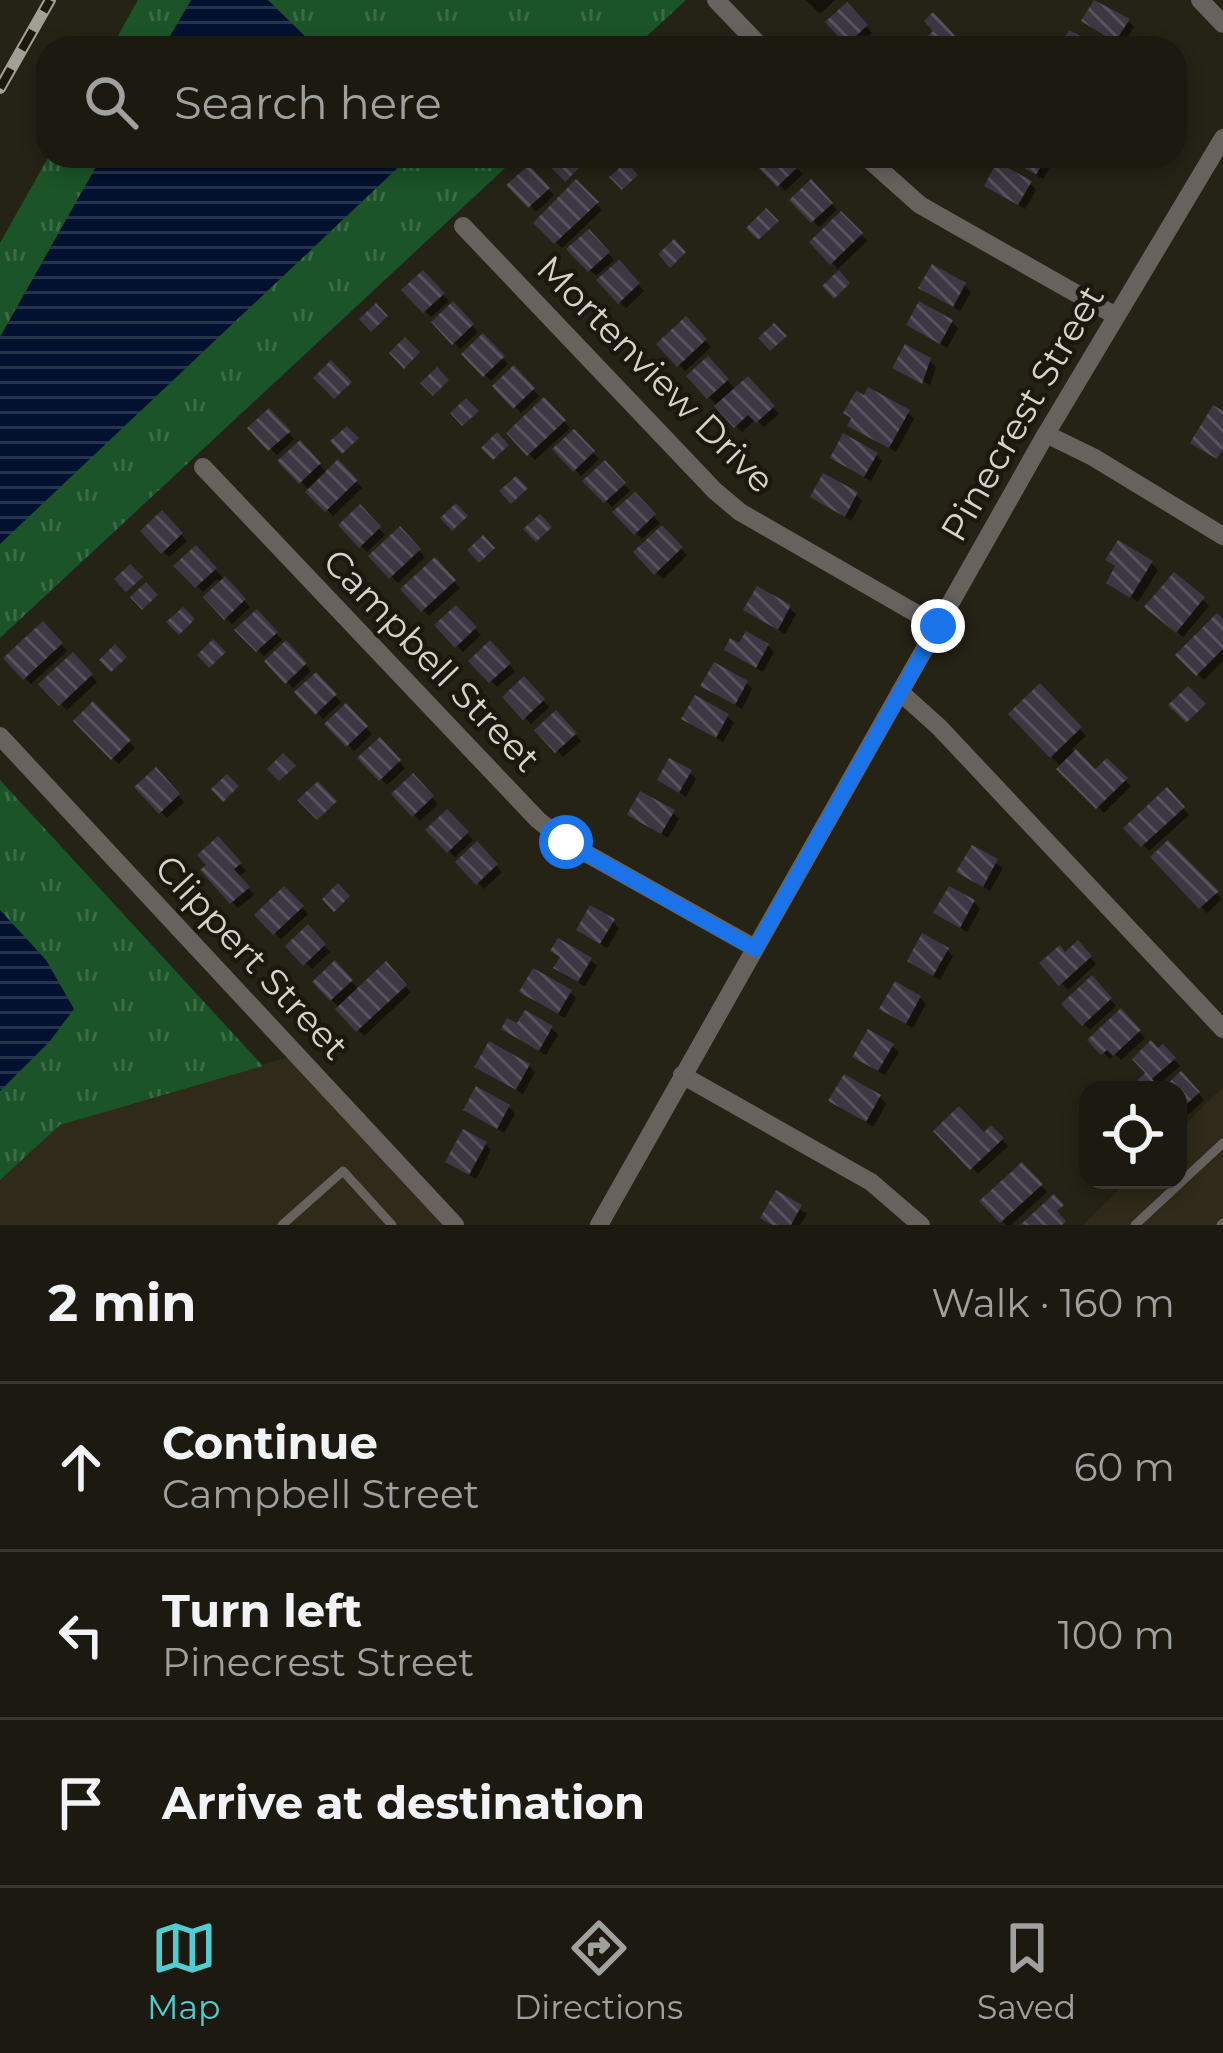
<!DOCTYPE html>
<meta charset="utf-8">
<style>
body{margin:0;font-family:Montserrat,sans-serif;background:#29271e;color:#f1f3f6}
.controls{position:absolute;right:36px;bottom:36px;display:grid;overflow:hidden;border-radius:24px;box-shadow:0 6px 18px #0003}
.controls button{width:108px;height:108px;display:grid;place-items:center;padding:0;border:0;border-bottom:3px solid #3a3830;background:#1c1a10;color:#f1f3f6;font:60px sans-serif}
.stop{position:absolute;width:36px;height:36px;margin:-27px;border:9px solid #1a73e8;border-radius:50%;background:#fff}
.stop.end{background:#1a73e8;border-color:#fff;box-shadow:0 3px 12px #0008}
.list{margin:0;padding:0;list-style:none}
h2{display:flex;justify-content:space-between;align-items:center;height:156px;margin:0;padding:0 48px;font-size:51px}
h2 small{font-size:39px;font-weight:400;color:#a0a19f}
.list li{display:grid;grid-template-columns:78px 1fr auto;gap:36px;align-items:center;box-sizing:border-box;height:168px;padding:0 48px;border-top:3px solid #3a3830}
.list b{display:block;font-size:45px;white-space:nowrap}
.list p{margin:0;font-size:39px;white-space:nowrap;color:#a0a19f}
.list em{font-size:39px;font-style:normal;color:#a0a19f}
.icon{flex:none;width:66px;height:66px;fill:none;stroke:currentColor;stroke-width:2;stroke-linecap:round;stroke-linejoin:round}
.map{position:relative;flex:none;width:1223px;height:1225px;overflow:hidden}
.search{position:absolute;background:#1c1a10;box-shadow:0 6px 18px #0003;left:36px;right:36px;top:36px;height:132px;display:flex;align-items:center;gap:30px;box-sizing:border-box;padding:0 42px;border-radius:36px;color:#a0a19f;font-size:45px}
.sheet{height:660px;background:#1c1a10}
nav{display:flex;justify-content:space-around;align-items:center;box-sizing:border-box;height:168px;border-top:3px solid #3a3830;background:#1c1a10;font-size:33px;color:#a0a19f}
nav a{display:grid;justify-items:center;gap:6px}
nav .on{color:#51ccd1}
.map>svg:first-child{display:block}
</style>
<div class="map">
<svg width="1223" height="1225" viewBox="0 0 1223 1225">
<defs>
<pattern id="park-tufts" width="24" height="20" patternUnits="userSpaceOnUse" patternTransform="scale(3)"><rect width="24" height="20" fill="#1b5428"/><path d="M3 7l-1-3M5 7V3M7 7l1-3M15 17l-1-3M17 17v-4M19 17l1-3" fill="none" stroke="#3b6c46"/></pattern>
<pattern id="water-rules" width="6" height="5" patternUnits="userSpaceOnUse" patternTransform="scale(3)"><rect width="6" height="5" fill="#01112f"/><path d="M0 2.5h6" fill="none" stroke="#25334c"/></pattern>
<pattern id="building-back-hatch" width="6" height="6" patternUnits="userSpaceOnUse" patternTransform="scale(3)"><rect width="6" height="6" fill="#3b3843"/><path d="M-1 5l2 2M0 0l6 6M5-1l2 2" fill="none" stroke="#57545d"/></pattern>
</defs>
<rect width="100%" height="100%" fill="#252216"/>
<g fill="#2f2a19">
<path d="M298 1054 455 1225H0V1180L59 1125Z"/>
<path d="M1223 1087V1225H1083L1129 1180H1178V1131Z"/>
</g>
<g fill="url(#park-tufts)">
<path d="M138 0H686L634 48H111Z"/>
<path d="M49 156H518L0 638V243Z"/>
<path d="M0 780 263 1066 60 1125 0 1180Z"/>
</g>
<g fill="url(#water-rules)">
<path d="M191 0H268L317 48H163Z"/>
<path d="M102 156H405L406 160 0 544V337Z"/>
<path d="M0 910 46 960 74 1009 50 1041 0 1091Z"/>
</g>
<g fill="#0007">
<path d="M806 0H835L820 14Z"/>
<path d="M847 6 872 33 856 48 829 22Z"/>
<path d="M1128 21 1134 27 1122 46 1091 26Z"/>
<path d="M670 38 680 48H659Z"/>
<path d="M768 156H785L803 174 785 191 760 164Z"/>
<path d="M1014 156H1051L1054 160 1043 179 1019 165Z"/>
<path d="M528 169 554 195 536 212 511 185Z"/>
<path d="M576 183 602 210 562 248 538 223Z"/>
<path d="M811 183 837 210 819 227 794 200Z"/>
<path d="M1030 183 1036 190 1025 209 987 185Z"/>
<path d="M841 215 867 241 838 269 813 242Z"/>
<path d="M589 233 614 260 596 276 571 250Z"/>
<path d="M619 264 644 291 626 308 601 281Z"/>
<path d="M423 274 449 301 431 317 405 290Z"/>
<path d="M964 285 971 292 960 311 928 293Z"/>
<path d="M453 305 478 332 460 349 435 322Z"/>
<path d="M686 320 711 347 685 371 660 344Z"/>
<path d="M952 322 958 328 947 348 916 330Z"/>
<path d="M483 338 508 364 491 381 465 354Z"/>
<path d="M708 360 736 390 748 380 779 414 764 427 756 419 742 432 690 377Z"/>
<path d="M929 360 936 367 930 385 899 368Z"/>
<path d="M514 369 539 396 521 413 496 386Z"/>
<path d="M544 401 570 428 535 460 510 433Z"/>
<path d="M269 412 294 439 277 455 251 429Z"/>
<path d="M908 413 914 419 896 452 851 425Z"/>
<path d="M574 433 599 459 581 476 556 449Z"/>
<path d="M300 444 328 474 338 463 362 488 333 516 282 461Z"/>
<path d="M876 455 882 461 871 481 840 463Z"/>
<path d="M604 464 630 491 612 507 587 481Z"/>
<path d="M856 495 862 501 851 521 814 497Z"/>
<path d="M634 496 660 523 642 539 617 512Z"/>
<path d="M360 508 385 535 367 552 342 525Z"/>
<path d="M162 514 187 541 169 557 144 531Z"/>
<path d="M662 529 687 555 663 579 638 553Z"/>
<path d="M400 530 425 557 398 583 372 556Z"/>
<path d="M196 549 250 607 232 624 207 597 221 583 217 579 203 592 178 566Z"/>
<path d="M434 561 460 588 429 616 404 590Z"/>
<path d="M1151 563 1158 570 1138 602 1116 588Z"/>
<path d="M1203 600 1209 606 1183 637 1154 613Z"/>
<path d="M789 608 796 614 785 634 747 610Z"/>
<path d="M456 609 481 635 463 652 438 625Z"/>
<path d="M257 613 282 640 264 656 239 630Z"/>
<path d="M1223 623V661L1204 680 1179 655Z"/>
<path d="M43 625 67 651 31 684 7 658Z"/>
<path d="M286 644 311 671 293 688 268 661Z"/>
<path d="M490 644 515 671 497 687 472 661Z"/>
<path d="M768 646 774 652 763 672 734 655 740 647Z"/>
<path d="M73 656 97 682 67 710 43 684Z"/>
<path d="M316 676 341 702 323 719 298 692Z"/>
<path d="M524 681 549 707 531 724 506 697Z"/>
<path d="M746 683 752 689 742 709 710 691Z"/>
<path d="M1040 687 1086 736 1072 749 1095 773 1107 762 1131 786 1104 813 1012 714Z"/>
<path d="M93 706 135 748 119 764 77 721Z"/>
<path d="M346 707 372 734 354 751 328 724Z"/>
<path d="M556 714 581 741 563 757 538 730Z"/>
<path d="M727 716 734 723 723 742 685 719Z"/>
<path d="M379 742 405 768 387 785 362 758Z"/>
<path d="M155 771 184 802 167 818 138 787Z"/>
<path d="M690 773 696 779 686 797 661 780Z"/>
<path d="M413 777 438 804 420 821 395 794Z"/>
<path d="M1167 791 1189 815 1149 851 1127 828Z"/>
<path d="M447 813 473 840 455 857 430 830Z"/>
<path d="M673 813 679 819 668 838 631 814Z"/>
<path d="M218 840 246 871 238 877 254 895 238 908 204 871 210 865Z"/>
<path d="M1168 844 1222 899 1207 913 1155 857Z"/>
<path d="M477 845 502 872 484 889 459 862Z"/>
<path d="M973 849 1003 868 990 891 960 872Z"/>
<path d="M284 890 308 914 281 939 258 915Z"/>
<path d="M974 902 980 909 967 932 937 913Z"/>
<path d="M613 922 619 928 607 948 586 935Z"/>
<path d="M308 929 330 952 312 969 289 946Z"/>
<path d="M1078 944 1096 964 1068 990 1043 963 1066 955Z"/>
<path d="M947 950 953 956 940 980 910 960Z"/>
<path d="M562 959 590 960 597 966 585 986 563 974Z"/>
<path d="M335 965 359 990 386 966 411 992 364 1036 316 982Z"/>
<path d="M1092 980 1116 1006 1090 1030 1065 1004Z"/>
<path d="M570 992 576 998 565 1018 529 998Z"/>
<path d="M920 998 926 1004 913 1028 889 1014Z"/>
<path d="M1121 1012 1145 1038 1121 1060 1115 1054 1110 1059 1091 1040Z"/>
<path d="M551 1028 558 1035 546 1055 511 1034Z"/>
<path d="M892 1046 899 1052 885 1075 862 1062Z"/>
<path d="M1163 1048 1180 1066 1156 1087 1159 1090H1131L1149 1073Z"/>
<path d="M529 1066 535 1072 523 1094 484 1072Z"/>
<path d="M1181 1075 1204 1100 1178 1124V1090H1165Z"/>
<path d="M880 1097 886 1104 873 1127 832 1101Z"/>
<path d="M509 1107 515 1114 504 1133 466 1109Z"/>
<path d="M991 1129 1008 1146 978 1174 937 1131 984 1137Z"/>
<path d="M485 1144 491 1150 476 1179 449 1162Z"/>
<path d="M1022 1166 1047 1192 1011 1225H1006L983 1201Z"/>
<path d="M777 1195 807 1214 800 1225H772L764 1218Z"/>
</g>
<g fill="url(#building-back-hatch)">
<path d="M1094 0 1130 19 1115 42 1081 21Z"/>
<path d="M847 2 868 25 846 45 825 22Z"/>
<path d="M933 12 957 38 946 48H927L921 42 933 31 924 21Z"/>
<path d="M1069 30 1102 48H1059Z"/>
<path d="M559 156H572L581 166 565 182 549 165Z"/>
<path d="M764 156H789L799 166 777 187 755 164Z"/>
<path d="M1010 156H1047L1036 175 1009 159Z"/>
<path d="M626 162 638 175 622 190 609 177Z"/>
<path d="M997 162 1032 181 1018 205 984 186Z"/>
<path d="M529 165 550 188 528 208 506 185Z"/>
<path d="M576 179 599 202 554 244 533 223Z"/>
<path d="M811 179 833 203 811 223 789 200Z"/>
<path d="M766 208 779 221 758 240 746 228Z"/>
<path d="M841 211 863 233 830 265 809 242Z"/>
<path d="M589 229 610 252 588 272 566 249Z"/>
<path d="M674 239 686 252 670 268 658 254Z"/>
<path d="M619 260 640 283 618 304 596 280Z"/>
<path d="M932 264 966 283 953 307 918 288Z"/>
<path d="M423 270 445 293 423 313 401 290Z"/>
<path d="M839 270 850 283 834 299 822 286Z"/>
<path d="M453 301 474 324 452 345 431 322Z"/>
<path d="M919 301 953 320 940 344 906 325Z"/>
<path d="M376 303 388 316 371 332 359 319Z"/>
<path d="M686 316 707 339 677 367 656 344Z"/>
<path d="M774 323 787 336 770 351 758 338Z"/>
<path d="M483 333 505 356 483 377 461 354Z"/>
<path d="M405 337 420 352 404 369 389 353Z"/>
<path d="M905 344 931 358 922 384 892 368Z"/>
<path d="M708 356 729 379 707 399 686 376Z"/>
<path d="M331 360 352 382 334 399 313 378Z"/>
<path d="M514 365 535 388 513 409 492 386Z"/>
<path d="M437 367 449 380 433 396 420 383Z"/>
<path d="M748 376 775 406 756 423 748 415 734 428 714 406Z"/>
<path d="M868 387 910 410 889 448 847 426 851 418 843 413 856 391 864 395Z"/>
<path d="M544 397 566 420 527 456 506 433Z"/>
<path d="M466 398 479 411 462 426 450 413Z"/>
<path d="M1213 405 1223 411V448L1217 459 1190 443Z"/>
<path d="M269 408 291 431 268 451 247 428Z"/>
<path d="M347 426 359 438 342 454 330 441Z"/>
<path d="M574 429 595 451 573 472 552 449Z"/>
<path d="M497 432 509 445 493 460 481 448Z"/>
<path d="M843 433 878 453 864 477 830 458Z"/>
<path d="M300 440 321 463 299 484 277 461Z"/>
<path d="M338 459 358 480 325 512 305 492Z"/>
<path d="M605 460 626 483 604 503 582 481Z"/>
<path d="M823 473 858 492 845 517 810 497Z"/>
<path d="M516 476 528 488 511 504 499 491Z"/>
<path d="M635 492 656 514 634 535 612 512Z"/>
<path d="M456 503 468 516 452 531 440 518Z"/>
<path d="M360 504 381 527 359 548 338 525Z"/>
<path d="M162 510 183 533 161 554 140 531Z"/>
<path d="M540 514 552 527 536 542 523 529Z"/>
<path d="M662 525 683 547 654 575 633 552Z"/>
<path d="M400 526 421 549 389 579 368 556Z"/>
<path d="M483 535 495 548 479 563 467 550Z"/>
<path d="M1118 540 1153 561 1130 598 1106 583 1115 566 1105 560Z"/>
<path d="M196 545 217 568 195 588 173 566Z"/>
<path d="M435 557 456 580 421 612 400 589Z"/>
<path d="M130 564 143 577 126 592 114 579Z"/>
<path d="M1174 572 1205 597 1176 633 1144 607Z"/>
<path d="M225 576 246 599 224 620 203 597Z"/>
<path d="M146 582 158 595 142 610 130 597Z"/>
<path d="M757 586 791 605 778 630 743 610Z"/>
<path d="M456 605 477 627 455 648 434 625Z"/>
<path d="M183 607 195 619 179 635 166 622Z"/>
<path d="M257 609 278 632 256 652 234 630Z"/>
<path d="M1217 613 1223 619V649L1196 676 1175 655Z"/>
<path d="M43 621 63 643 23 680 3 658Z"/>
<path d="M746 631 769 644 756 668 724 650 730 638 739 643Z"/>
<path d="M213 639 226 652 209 668 197 655Z"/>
<path d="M286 640 307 663 285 684 264 661Z"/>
<path d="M490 640 511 663 489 683 468 661Z"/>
<path d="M115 644 127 657 111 672 99 660Z"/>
<path d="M73 652 93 674 59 706 38 684Z"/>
<path d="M714 662 748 681 735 705 700 686Z"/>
<path d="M316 672 337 694 315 715 294 692Z"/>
<path d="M524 676 545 699 523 720 502 697Z"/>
<path d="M1040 683 1082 727 1050 758 1008 714Z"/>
<path d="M1188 686 1206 704 1186 723 1168 705Z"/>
<path d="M695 695 729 714 716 738 681 719Z"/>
<path d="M93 701 131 740 111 760 73 721Z"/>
<path d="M346 703 368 726 346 747 324 724Z"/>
<path d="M556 710 577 733 555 753 534 730Z"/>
<path d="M380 737 401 760 379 781 357 758Z"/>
<path d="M1076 749 1095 769 1107 758 1128 778 1096 809 1056 769Z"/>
<path d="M283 753 296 766 279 781 267 769Z"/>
<path d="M669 758 692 770 679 793 657 780Z"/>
<path d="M156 767 180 794 159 814 134 787Z"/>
<path d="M413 773 434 796 412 817 391 794Z"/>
<path d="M227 774 239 786 223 802 211 789Z"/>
<path d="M318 781 337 801 317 820 297 800Z"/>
<path d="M1167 787 1185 807 1141 847 1123 828Z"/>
<path d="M640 791 675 810 661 834 627 815Z"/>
<path d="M447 809 469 832 447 853 425 830Z"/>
<path d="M218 836 242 863 234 869 250 887 230 904 200 870 206 865 197 855Z"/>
<path d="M1168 840 1219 891 1199 909 1150 857Z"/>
<path d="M477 841 498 864 476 885 455 862Z"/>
<path d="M972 845 998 859 983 887 956 872Z"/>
<path d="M338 883 350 896 334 912 322 899Z"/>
<path d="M284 886 304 906 273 935 254 915Z"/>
<path d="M949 886 975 900 960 928 933 913Z"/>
<path d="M590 905 615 919 600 944 576 930Z"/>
<path d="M308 924 326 944 303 966 285 946Z"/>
<path d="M922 933 949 948 933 976 907 961Z"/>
<path d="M558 938 592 958 578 982 553 968 560 957 550 951Z"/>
<path d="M1078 940 1092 956 1059 986 1039 963 1060 945 1065 952Z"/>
<path d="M335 960 353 980 330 1001 312 982Z"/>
<path d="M386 961 407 985 356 1032 335 1009Z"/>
<path d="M533 968 572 990 558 1014 519 992Z"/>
<path d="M1092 975 1112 998 1082 1026 1061 1004Z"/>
<path d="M895 981 921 996 906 1024 879 1009Z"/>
<path d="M1121 1008 1141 1030 1113 1056 1107 1050 1101 1055 1087 1040Z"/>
<path d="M525 1010 553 1026 539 1051 501 1029 507 1018 517 1023Z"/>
<path d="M868 1029 894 1044 878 1071 852 1057Z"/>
<path d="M1151 1040 1158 1048 1163 1044 1176 1058 1152 1079 1159 1086 1155 1090H1127L1145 1073 1132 1059Z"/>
<path d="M489 1041 530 1064 516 1090 474 1067Z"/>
<path d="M1181 1071 1200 1092 1178 1112V1090H1161Z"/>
<path d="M844 1074 881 1095 866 1122 828 1101Z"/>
<path d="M476 1086 510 1105 497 1129 463 1110Z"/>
<path d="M959 1106 984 1132 991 1125 1004 1138 970 1170 933 1131Z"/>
<path d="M463 1129 487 1142 469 1175 445 1162Z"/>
<path d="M1022 1162 1043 1184 1000 1223 979 1201Z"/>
<path d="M776 1190 802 1205 791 1225H772L760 1218Z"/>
<path d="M1054 1194 1064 1205 1057 1211 1066 1221 1062 1225H1020Z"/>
</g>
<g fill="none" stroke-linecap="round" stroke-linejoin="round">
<g stroke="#68625f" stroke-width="9">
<path d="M282 1225 343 1171 392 1225"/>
<path d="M1135 1225 1223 1143"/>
<path d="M1221 1225 1223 1223"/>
</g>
<g stroke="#68625f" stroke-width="18">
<path d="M716 0 762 48"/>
<path d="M1200 0 1223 24"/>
<path d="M865 156 920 205 1116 316"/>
<path d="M463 226 715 491 740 512 938 626"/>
<path d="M1046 434 1093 457 1223 536"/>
<path d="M203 467 538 820 566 842 755 948"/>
<path d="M900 692 939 727 1223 1029"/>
<path d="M0 736 455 1225"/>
<path d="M682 1075 871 1182 921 1225"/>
<path d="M599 1225 1046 434 1223 138"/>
</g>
<defs>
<path id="rail" d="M0 88 50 0"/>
</defs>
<use href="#rail" stroke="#a29f96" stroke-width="12"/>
<use href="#rail" stroke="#1c180d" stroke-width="8" stroke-dasharray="22" stroke-linecap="butt"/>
</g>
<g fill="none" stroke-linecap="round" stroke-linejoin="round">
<path stroke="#1a73e8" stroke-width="15" d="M566 842 755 949 938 626"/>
</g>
<g text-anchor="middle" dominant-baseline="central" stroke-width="9" stroke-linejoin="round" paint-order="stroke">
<g font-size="36" fill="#d6d3cc" stroke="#1c180d">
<text transform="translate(656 374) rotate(45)">Mortenview Drive</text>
<text transform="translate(1022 413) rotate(-60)">Pinecrest Street</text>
<text transform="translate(432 660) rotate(46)">Campbell Street</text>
<text transform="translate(252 957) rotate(47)">Clippert Street</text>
</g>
</g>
</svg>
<div class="controls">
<button><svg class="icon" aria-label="locate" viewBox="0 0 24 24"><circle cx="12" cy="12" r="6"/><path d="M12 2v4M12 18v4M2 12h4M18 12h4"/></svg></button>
</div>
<div class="stop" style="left:566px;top:842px"></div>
<div class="stop end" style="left:938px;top:626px"></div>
<div class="search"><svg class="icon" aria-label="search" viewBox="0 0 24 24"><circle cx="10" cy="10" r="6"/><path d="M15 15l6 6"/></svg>Search here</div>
</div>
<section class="sheet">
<h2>2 min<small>Walk · 160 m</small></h2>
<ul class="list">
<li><svg class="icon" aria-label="ahead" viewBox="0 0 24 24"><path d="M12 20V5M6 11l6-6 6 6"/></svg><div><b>Continue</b><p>Campbell Street</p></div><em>60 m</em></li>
<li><svg class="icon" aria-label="left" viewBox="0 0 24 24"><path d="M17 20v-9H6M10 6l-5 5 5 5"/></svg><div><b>Turn left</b><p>Pinecrest Street</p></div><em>100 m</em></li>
<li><svg class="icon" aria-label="arrive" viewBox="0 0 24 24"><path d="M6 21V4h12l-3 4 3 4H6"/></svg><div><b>Arrive at destination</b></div></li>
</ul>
</section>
<nav>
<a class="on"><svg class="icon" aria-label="map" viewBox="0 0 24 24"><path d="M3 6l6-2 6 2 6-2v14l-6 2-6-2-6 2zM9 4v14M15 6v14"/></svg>Map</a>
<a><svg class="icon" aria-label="directions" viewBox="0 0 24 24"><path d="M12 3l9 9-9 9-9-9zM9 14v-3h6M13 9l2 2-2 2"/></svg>Directions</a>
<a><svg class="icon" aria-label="saved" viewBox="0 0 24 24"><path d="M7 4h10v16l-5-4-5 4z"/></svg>Saved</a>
</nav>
